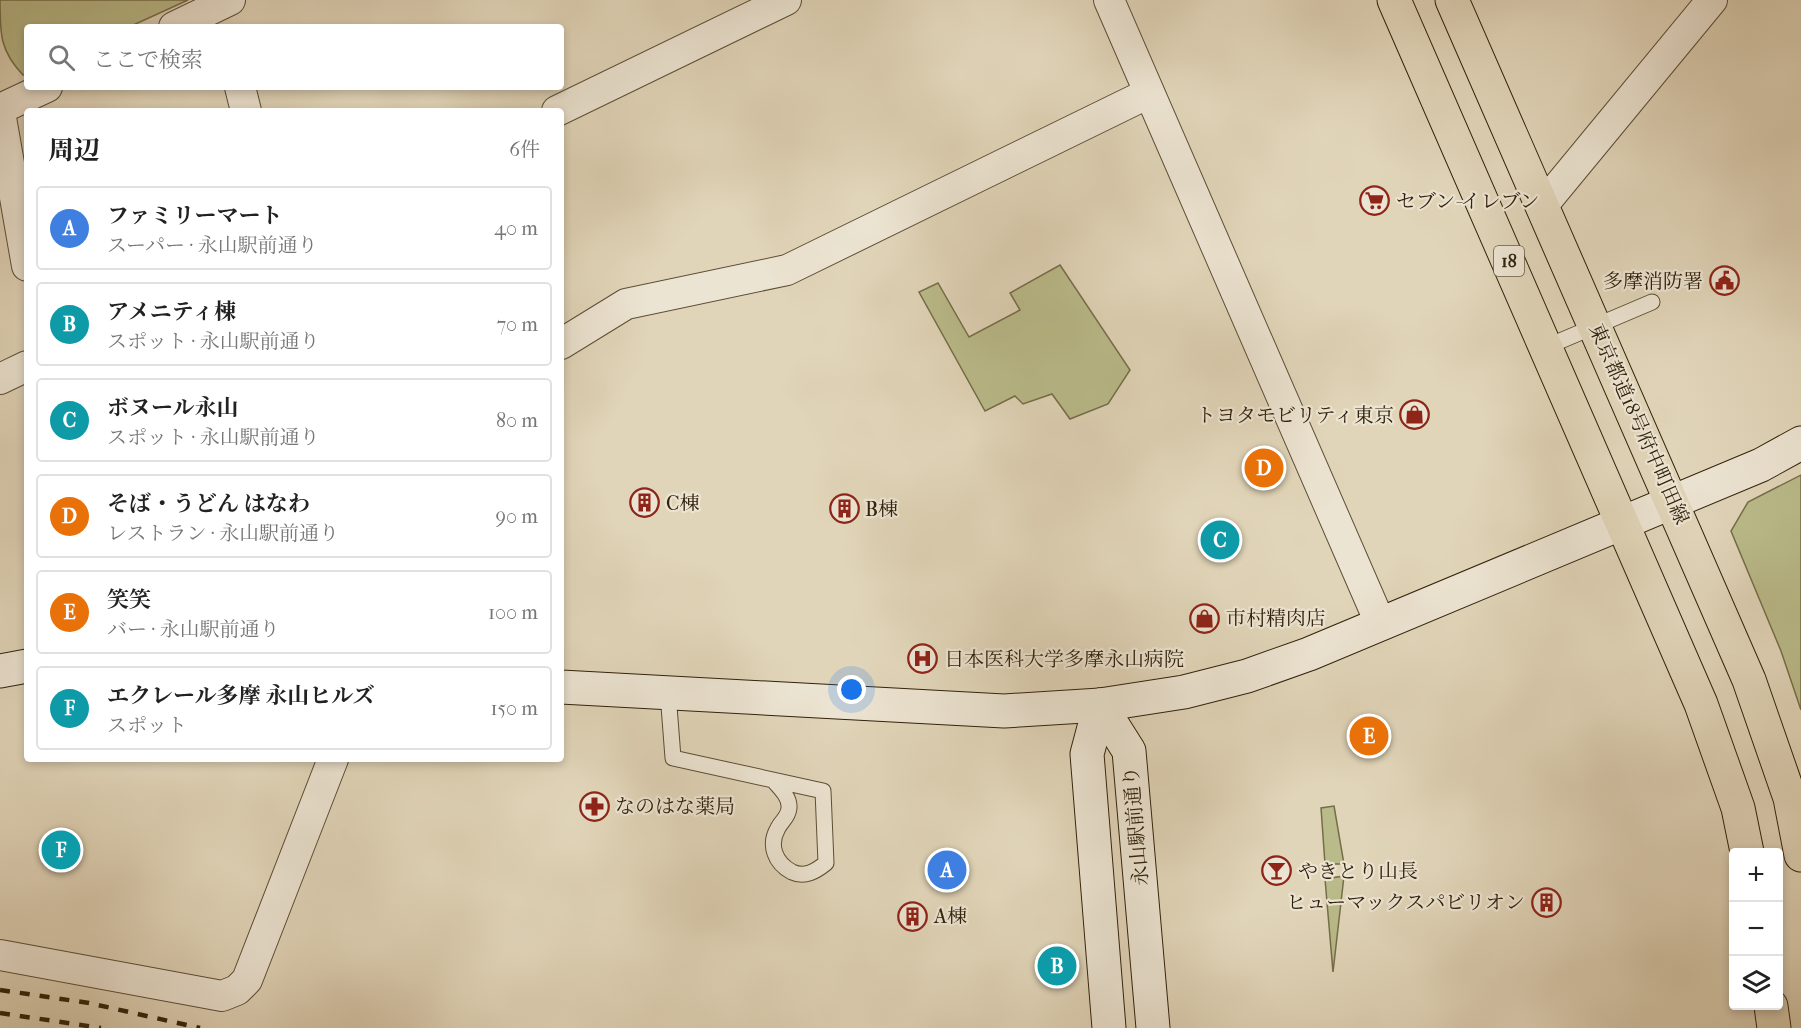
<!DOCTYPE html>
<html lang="ja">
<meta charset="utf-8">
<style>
body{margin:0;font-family:"IM FELL French Canon","Noto Serif JP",serif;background:#f6f6f6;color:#222}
.controls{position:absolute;right:18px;bottom:18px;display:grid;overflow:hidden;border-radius:6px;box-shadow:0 3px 9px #0003}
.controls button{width:54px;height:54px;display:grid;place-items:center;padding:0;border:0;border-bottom:2px solid #e0e0e0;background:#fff;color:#222;font:30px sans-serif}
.you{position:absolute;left:852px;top:690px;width:21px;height:21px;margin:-15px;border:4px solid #fff;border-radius:50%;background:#1a73e8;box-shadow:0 0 0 9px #1a73e833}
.badge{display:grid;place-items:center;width:39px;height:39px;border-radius:50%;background:#0b8043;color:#fff;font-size:20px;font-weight:700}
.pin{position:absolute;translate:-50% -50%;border:3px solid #fff;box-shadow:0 2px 6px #0006}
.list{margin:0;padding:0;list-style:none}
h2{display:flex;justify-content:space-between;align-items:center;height:78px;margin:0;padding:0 24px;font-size:26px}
h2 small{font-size:20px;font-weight:400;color:#767676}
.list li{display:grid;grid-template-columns:39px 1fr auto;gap:18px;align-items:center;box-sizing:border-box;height:84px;margin:0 12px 12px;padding:0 12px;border:2px solid #e0e0e0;border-radius:6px}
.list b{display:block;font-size:22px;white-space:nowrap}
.list p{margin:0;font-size:20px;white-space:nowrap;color:#767676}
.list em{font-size:20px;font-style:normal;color:#767676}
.icon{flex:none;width:33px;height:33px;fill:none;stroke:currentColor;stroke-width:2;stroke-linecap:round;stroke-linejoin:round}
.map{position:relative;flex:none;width:1801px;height:1028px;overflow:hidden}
.search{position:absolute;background:#fff;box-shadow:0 3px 9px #0003;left:24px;top:24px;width:540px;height:66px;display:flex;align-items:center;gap:15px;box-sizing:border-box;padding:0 21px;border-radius:6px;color:#767676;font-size:22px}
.panel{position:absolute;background:#fff;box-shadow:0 3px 9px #0003;left:24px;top:108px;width:540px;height:654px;border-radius:6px}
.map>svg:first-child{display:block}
</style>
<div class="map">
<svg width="1801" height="1028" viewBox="0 0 1801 1028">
<rect width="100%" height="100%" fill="#e1d5b9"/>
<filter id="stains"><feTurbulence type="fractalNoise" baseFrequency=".00333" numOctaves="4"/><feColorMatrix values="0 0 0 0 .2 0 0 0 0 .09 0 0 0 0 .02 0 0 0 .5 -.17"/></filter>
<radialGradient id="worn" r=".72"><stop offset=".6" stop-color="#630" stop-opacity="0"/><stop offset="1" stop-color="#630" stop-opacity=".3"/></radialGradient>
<g fill="#babb8a" stroke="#756e4a" stroke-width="1.5">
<path d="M0 0H188L129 27H27V73L23 75C0 51 0 34 0 0Z"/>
<path d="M1060 265 1130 370 1108 404 1070 419 1052 394 1023 404 1015 396 985 411 919 292 938 283 969 337 1020 310 1010 293Z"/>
<path d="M1801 475V710L1781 651 1731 531 1748 502Z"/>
<path d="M1334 806 1344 864H1325L1321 808Z"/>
<path d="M1344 876 1333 972 1325 879Z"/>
</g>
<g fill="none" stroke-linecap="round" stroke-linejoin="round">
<defs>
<g id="lane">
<path d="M1546 347 1652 302"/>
<path d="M668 693 673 758 823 791 826 863C816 871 805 878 792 872 775 863 768 845 778 828 782 820 788 818 789 808 790 797 780 788 773 780"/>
</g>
<g id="street">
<path d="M1109 0 1381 625"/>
<path d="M174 27 230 0"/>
<path d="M240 87 246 111"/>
<path d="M0 109 47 87"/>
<path d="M557 111 786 0"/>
<path d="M0 112 27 266"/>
<path d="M1543 205 1712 0"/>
<path d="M561 344 626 304 787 270 1149 93"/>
<path d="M0 379 27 366"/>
<path d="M0 955 222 996 237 990 247 980 333 759"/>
</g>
<g id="secondary">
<path d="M0 671 27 666"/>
<path d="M561 687 1004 711 1100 705 1184 692 1247 676 1309 654 1761 465 1801 443"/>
<path d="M1100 705 1129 751 1153 1028"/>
<path d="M1100 705 1087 754 1109 1028"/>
</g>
<g id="primary">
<path d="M1394 0 1701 704 1738 808 1747 852"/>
<path d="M1452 0 1749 680 1790 798 1801 855"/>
<path d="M1771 1006 1774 1028"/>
</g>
</defs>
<use href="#lane" stroke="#5c4e36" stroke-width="17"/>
<use href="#street" stroke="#5c4e36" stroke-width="32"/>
<use href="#secondary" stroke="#30210b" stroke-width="35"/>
<use href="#primary" stroke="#30210b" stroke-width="35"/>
<use href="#lane" stroke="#ece4d2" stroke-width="15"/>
<use href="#street" stroke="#ece4d2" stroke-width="30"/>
<use href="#secondary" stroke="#ece4d2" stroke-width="33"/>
<use href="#primary" stroke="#e1d5b9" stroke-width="33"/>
<g stroke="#30210b" stroke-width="4.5" stroke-dasharray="10 10" stroke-linecap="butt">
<path d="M0 990 89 1003 200 1028"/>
<path d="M0 1013 101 1028"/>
</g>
</g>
<defs>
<symbol id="supermarket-ring" viewBox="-11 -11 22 22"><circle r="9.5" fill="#ece4d2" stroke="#8f2418" stroke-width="1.5"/><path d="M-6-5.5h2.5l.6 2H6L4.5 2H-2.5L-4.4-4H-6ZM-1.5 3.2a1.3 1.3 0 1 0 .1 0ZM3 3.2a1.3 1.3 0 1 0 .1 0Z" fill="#8f2418"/></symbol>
<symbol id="civic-ring" viewBox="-11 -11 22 22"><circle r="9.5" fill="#ece4d2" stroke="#8f2418" stroke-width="1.5"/><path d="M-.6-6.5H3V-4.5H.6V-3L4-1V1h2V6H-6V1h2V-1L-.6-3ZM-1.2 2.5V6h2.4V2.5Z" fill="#8f2418"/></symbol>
<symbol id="shop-ring" viewBox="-11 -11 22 22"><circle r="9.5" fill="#ece4d2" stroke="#8f2418" stroke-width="1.5"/><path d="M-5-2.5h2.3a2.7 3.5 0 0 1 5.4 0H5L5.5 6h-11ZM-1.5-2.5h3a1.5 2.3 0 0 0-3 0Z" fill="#8f2418"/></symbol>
<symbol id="building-ring" viewBox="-11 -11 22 22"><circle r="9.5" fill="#ece4d2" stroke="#8f2418" stroke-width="1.5"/><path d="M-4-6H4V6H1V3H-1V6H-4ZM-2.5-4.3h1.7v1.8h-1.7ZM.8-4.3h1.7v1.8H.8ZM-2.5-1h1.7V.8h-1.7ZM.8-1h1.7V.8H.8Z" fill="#8f2418"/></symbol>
<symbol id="hospital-ring" viewBox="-11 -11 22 22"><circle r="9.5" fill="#ece4d2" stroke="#8f2418" stroke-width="1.5"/><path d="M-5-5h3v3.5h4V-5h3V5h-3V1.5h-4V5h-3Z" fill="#8f2418"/></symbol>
<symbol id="pharmacy-ring" viewBox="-11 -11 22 22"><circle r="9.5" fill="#ece4d2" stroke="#8f2418" stroke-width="1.5"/><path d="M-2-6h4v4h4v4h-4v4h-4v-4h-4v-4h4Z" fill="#8f2418"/></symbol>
<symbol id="bar-ring" viewBox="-11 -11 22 22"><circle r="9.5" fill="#ece4d2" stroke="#8f2418" stroke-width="1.5"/><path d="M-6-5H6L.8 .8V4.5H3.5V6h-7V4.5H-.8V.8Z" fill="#8f2418"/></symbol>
</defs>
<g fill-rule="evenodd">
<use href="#supermarket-ring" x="1358" y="184" width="33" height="33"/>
<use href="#civic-ring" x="1708" y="264" width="33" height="33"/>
<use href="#shop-ring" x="1398" y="398" width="33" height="33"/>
<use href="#building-ring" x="628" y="486" width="33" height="33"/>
<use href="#building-ring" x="828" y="492" width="33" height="33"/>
<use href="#shop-ring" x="1188" y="602" width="33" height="33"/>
<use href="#hospital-ring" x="906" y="642" width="33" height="33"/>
<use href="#pharmacy-ring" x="578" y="790" width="33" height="33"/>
<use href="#bar-ring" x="1260" y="854" width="33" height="33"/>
<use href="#building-ring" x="1530" y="886" width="33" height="33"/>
<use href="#building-ring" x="896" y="900" width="33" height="33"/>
</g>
<g text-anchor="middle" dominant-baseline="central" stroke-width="4.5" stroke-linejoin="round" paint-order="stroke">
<rect fill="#ece4d2" stroke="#685c47" stroke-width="1.5" x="1494" y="246" width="30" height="30" rx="4.5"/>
<g font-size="18" font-weight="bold" fill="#30210b">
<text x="1509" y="261">18</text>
</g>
<g font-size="20" fill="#30210b" stroke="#ece4d2" text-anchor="start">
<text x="1396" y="201">セブン-イレブン</text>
<text x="1703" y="281" text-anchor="end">多摩消防署</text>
<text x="1394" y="415" text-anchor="end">トヨタモビリティ東京</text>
<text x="666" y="503">C棟</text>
<text x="865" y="509">B棟</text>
<text x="1226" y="618">市村精肉店</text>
<text x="944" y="659">日本医科大学多摩永山病院</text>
<text x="615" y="806">なのはな薬局</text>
<text x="1298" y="871">やきとり山長</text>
<text x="1525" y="902" text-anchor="end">ヒューマックスパビリオン</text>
<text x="934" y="916">A棟</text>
</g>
<g font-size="20" fill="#30210b" stroke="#ece4d2">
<text transform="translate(1639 424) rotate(66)">東京都道18号府中町田線</text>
<text transform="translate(1136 826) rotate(-95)">永山駅前通り</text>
</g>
</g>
<rect width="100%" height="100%" filter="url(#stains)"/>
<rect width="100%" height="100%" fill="url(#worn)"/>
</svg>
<div class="controls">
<button>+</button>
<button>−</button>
<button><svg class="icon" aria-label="layers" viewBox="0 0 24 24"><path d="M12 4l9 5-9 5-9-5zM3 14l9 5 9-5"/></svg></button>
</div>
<div class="you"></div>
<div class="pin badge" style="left:947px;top:870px;background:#3f7fe0">A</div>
<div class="pin badge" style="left:1057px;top:966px;background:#0f9aa8">B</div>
<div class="pin badge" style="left:1220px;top:540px;background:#0f9aa8">C</div>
<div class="pin badge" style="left:1264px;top:468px;background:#e8710a">D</div>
<div class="pin badge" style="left:1369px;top:736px;background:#e8710a">E</div>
<div class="pin badge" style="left:61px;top:850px;background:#0f9aa8">F</div>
<div class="search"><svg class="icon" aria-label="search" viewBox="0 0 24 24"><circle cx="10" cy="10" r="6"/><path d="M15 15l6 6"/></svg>ここで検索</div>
<section class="panel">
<h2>周辺<small>6件</small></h2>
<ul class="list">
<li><span class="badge" style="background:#3f7fe0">A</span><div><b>ファミリーマート</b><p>スーパー · 永山駅前通り</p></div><em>40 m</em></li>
<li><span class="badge" style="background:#0f9aa8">B</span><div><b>アメニティ棟</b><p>スポット · 永山駅前通り</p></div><em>70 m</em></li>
<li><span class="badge" style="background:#0f9aa8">C</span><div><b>ボヌール永山</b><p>スポット · 永山駅前通り</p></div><em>80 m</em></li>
<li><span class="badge" style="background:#e8710a">D</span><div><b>そば・うどん はなわ</b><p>レストラン · 永山駅前通り</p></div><em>90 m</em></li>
<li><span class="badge" style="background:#e8710a">E</span><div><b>笑笑</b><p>バー · 永山駅前通り</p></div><em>100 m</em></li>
<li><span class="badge" style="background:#0f9aa8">F</span><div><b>エクレール多摩 永山ヒルズ</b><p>スポット</p></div><em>150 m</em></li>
</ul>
</section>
</div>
